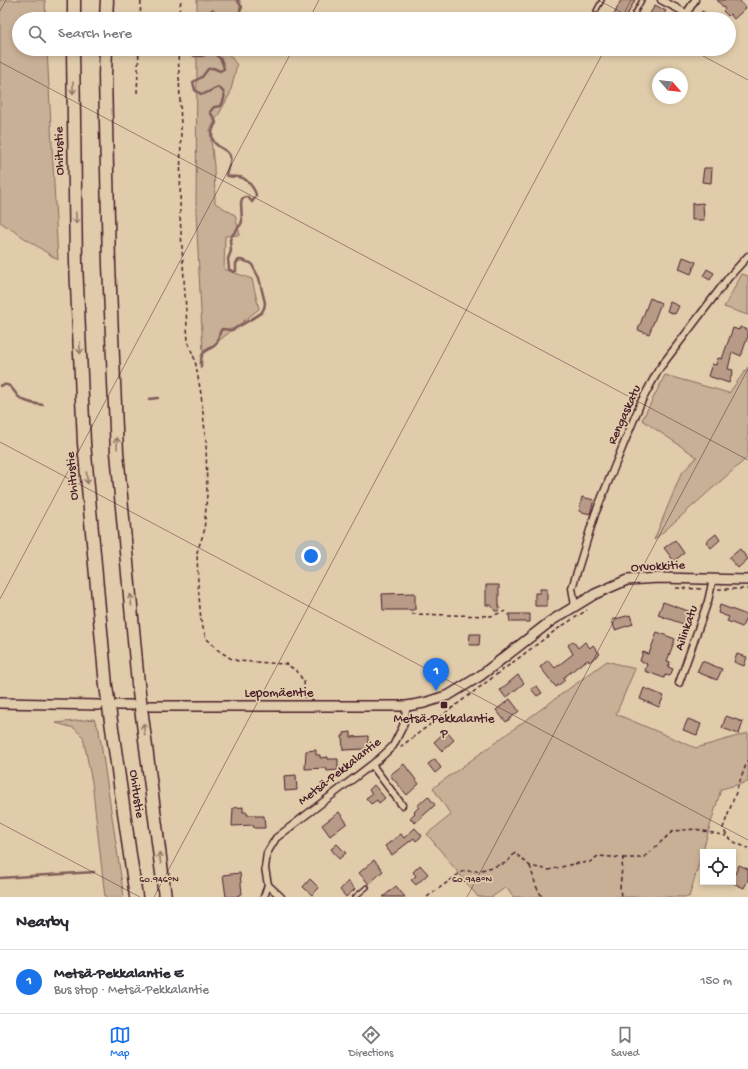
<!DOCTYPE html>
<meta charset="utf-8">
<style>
body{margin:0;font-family:"Gochi Hand",sans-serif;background:#f2f2f3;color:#2b2b33}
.controls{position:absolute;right:12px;bottom:12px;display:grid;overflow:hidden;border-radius:0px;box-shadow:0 2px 6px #0003}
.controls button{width:36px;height:36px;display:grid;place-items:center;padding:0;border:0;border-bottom:1px solid #e1e1e2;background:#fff;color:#2b2b33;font:20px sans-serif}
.compass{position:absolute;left:652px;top:68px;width:36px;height:36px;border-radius:50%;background:#fff;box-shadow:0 2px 6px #0003;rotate:118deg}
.you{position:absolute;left:311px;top:556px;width:14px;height:14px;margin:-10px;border:3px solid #fff;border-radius:50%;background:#1a73e8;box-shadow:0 0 0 6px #1a73e833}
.badge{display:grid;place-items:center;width:26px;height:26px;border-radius:50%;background:#1a73e8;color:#fff;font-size:13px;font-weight:700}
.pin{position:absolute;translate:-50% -33px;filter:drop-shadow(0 1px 2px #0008)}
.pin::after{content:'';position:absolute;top:21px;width:14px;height:12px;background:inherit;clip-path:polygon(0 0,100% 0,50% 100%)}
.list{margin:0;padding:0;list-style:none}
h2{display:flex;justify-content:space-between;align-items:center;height:52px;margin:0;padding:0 16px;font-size:17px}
h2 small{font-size:13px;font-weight:400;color:#7c7c81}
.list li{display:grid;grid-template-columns:26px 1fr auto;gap:12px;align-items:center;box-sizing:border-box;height:64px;padding:0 16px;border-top:1px solid #e1e1e2}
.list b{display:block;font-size:15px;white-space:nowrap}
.list p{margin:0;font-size:13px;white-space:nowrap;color:#7c7c81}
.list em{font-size:13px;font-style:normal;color:#7c7c81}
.icon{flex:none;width:22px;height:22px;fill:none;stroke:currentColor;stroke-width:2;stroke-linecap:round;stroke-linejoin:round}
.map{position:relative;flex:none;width:748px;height:897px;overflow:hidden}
.search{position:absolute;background:#fff;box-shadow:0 2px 6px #0003;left:12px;right:12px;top:12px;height:44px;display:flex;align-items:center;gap:10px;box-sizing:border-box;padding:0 14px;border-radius:22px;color:#7c7c81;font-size:15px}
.sheet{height:116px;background:#fff}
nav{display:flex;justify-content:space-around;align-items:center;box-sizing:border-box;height:56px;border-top:1px solid #e1e1e2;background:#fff;font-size:11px;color:#7c7c81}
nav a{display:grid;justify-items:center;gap:2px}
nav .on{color:#1a73e8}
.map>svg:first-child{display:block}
</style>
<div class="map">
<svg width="748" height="897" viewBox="0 0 748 897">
<rect width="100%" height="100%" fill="#e0ccab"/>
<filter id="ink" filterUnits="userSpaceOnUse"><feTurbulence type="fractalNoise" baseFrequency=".025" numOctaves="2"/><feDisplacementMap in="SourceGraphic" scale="8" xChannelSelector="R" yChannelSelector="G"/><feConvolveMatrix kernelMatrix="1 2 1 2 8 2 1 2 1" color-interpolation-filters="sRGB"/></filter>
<g filter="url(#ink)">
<g fill="#c8b096" stroke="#896860">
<path d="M0 0H45L46 19H19V49H47L58 260 0 222Z"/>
<path d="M197 0H240L239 19H197Z"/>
<path d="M197 49H225L237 65 230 94 210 130 214 166 215 203 235 215 240 235 225 236 224 269 252 279 259 309 221 339 203 352 196 211Z"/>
<path d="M742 274 748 276V315L724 307Z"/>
<path d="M748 367V457L654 540 681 474 697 457 642 420 665 375 729 393Z"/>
<path d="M607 661 635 669 616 714 696 748 748 733V782L721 789 689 897H513L506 887 492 897H478L427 834 451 815 433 788Z"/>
<path d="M94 719 99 730 124 897H105L92 782 83 737 74 728 56 723Z"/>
</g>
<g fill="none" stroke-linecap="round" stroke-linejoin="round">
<g stroke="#815d59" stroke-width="2.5">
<path d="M205 19 212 10 217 14 219 19"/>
<path d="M237 19 242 7 237 0"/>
<path d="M191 49 194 56H202L211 52C220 57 222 59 224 69L220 71 213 68 208 69 202 77 193 82 195 90 201 94H204L218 87C227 93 225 98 221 106L214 107 210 112 214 118 216 123C213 127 212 131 212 135 212 148 227 147 230 156 232 161 227 170 226 175 231 178 234 176 239 177 246 177 256 190 256 196L252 202 248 197H245L242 199 241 203 242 221 241 224 231 237 230 240 231 251 228 259 229 269 233 272 236 271V263L239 260C245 260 245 262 251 263L259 278 265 303C265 306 264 309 262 312 261 314 234 329 232 330 229 330 225 329 222 329 218 333 220 340 216 344 214 347 210 348 208 350 200 353 201 360 201 367"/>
<path d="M0 386C12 381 13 393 20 398 27 403 35 404 43 405"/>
<path d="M149 399 158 398"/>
<path d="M0 878 94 872"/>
</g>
</g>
<g fill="#b79b87" stroke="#4a1f2b">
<path d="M621 0H635L625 19H621L614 15Z"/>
<path d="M717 0H739L746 8 734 19 730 14 728 16 723 11 725 9Z"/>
<path d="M655 5 666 11 664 14 673 19H647Z"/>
<path d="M702 11 716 19H697Z"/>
<path d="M704 168H712L711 183 702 182Z"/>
<path d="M703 203 704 220H692V204Z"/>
<path d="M683 257 696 262 691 274 679 269Z"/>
<path d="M707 269 714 273 710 280 703 276Z"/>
<path d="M650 298 661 303 649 334 638 330Z"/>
<path d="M670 302 679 306 675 314 667 311Z"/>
<path d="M740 327 748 330V336L741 356 732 352 728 369 733 370 729 383 708 376 712 364 716 365 718 358 722 359 733 328 739 330Z"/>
<path d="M582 497 594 500 590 514 579 511Z"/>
<path d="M716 534 720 540 711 548 706 542Z"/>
<path d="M675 540 684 553 674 561 664 548Z"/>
<path d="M740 549 748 559 738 568 729 558Z"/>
<path d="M486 585H499V605L500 609 498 611H495L491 605H486Z"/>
<path d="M540 589H547V606H535V593H540Z"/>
<path d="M415 593V610H383L382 594Z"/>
<path d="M663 602 691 612 686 625 658 615Z"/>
<path d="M720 605 747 615 742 627 727 621 729 617 718 613Z"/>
<path d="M509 614H530V622H510Z"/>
<path d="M630 615 633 624 615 630 612 620Z"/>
<path d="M657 632 675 639 667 661 670 662 668 667 673 669 670 676 665 675 664 678 645 671 647 664 640 661 643 652 649 654Z"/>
<path d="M470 634H480L479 645H469Z"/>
<path d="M573 641 578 648 585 642 590 648 593 645 600 654 589 662 588 660 581 664 563 678 565 680 556 687 540 667 548 660 555 668 573 654 568 645Z"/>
<path d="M737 654 747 657 744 666 734 662Z"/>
<path d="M702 661 722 669 717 680 697 672Z"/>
<path d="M518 675 524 683 506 698 500 690Z"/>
<path d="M537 686 542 693 537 696 531 689Z"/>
<path d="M644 688 664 696 659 707 640 699Z"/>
<path d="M510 699 519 711 506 722 496 710Z"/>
<path d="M726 716 743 722 739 734 722 728Z"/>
<path d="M688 719 701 724 697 735 683 730Z"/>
<path d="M446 731 454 740 442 751 434 742Z"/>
<path d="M351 732V737L368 736V748H365V749L343 750 342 736H344V733Z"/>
<path d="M316 750V755H320V758L328 757V759H338V770L327 771 326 768 305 769 306 751Z"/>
<path d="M435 759 441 768 435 773 428 764Z"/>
<path d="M404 764 419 784 407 795 390 775Z"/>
<path d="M296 775 297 790 285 791 284 776Z"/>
<path d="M374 785 385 798 379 803 377 800 371 804 366 798 372 794 369 790Z"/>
<path d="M428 796 435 805 415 823 410 818 415 813 414 812 419 807 417 806Z"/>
<path d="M243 807V812H247V815H255V816H264L265 828H254L253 825 232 826 233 808Z"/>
<path d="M339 812 347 823 330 836 322 825Z"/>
<path d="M415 828 422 836 416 841 414 838 392 855 385 846 401 834 404 838Z"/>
<path d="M337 844 346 853 339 859 331 849Z"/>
<path d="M374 860 383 871 369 884 359 873Z"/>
<path d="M420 865 428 874 416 885 411 880 416 876 413 872Z"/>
<path d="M739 865 748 869V880L744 888 733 883V873L735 874Z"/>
<path d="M240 873 242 894 238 895V897H226L223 875Z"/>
<path d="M310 879 319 888 312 895 303 887Z"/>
<path d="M348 881 355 889 346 897 340 890Z"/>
<path d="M396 886 405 897H383Z"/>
</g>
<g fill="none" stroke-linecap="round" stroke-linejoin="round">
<defs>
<g id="lane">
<path d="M596 11 602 0"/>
<path d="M634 15 642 0"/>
<path d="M355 897 367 887"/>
</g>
<g id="street">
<path d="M661 0 686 13"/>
<path d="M683 19 695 0"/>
<path d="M575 606 572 588 595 514 641 402 659 369 729 277 748 256"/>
<path d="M679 683 708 601 713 579"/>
<path d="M372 765 402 805"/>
<path d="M268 885 281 897"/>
<path d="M264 897 268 885 265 868 267 853 276 838 379 759 393 746 403 726 407 706"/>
</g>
<g id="secondary">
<path d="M0 703 99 705"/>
<path d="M118 705H131"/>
<path d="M150 706H407L424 703 449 695 480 676 551 621 595 594 627 580 659 578 748 580"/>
</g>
<g id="highway">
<path d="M74 19V0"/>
<path d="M106 19 107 0"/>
<path d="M73 49 76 263 84 443 106 686 136 897"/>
<path d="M106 49 105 75 109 265 117 452 138 684 165 897"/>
</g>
</defs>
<use href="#lane" stroke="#4a1f2b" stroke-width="6"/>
<use href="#street" stroke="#4a1f2b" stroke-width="9"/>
<use href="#secondary" stroke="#4a1f2b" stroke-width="12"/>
<use href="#highway" stroke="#4a1f2b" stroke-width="15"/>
<g stroke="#4a1f2b" stroke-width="1.5" stroke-dasharray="4 3" stroke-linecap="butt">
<path d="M140 19 141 0"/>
<path d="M178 19 181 0"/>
<path d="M178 49 181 126 180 216 188 342 195 360 201 394 206 441 207 494 204 532 197 552 198 583 201 621 206 638 218 650 230 658 238 661 286 664 297 671 304 682 305 698"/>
<path d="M137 93 139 49"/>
<path d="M676 588 704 589"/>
<path d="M718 589H748"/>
<path d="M412 614 491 616 509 610"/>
<path d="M400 747 556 630 587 610"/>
<path d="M748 759 723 828C728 841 736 843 748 848"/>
<path d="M623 858H643L673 831 695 829 726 836"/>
<path d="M530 866 536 886 542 897"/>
<path d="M427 897 463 871H478L506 863 515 853 530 866 549 870 573 864 590 862 598 856 623 858 620 888 621 897"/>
</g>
<use href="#lane" stroke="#e0ccab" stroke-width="3"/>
<use href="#street" stroke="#e0ccab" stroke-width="6"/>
<use href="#secondary" stroke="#e0ccab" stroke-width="9"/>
<use href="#highway" stroke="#e0ccab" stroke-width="12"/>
</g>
<defs><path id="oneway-shaft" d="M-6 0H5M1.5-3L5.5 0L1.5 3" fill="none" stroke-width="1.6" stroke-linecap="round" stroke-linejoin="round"/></defs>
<g stroke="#95766b">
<use href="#oneway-shaft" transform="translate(73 88) rotate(89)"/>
<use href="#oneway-shaft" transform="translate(76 218) rotate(89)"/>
<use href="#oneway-shaft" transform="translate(80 348) rotate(87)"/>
<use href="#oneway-shaft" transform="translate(117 443) rotate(-92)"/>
<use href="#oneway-shaft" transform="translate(87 478) rotate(85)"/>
<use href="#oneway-shaft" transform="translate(131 600) rotate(-95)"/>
<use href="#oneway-shaft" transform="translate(144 729) rotate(-97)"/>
<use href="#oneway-shaft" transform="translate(160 858) rotate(-97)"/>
</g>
</g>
<path fill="none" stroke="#4a1f2b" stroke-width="1" stroke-opacity="0.45" d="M598 0 634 19M0 11 6 0M309 19 319 0M621 19 631 0M690 49 748 80M0 62 748 460M0 442 748 840M0 599 293 49M0 823 140 897M154 897 605 49M467 897 748 369"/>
<rect fill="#4a1f2b" stroke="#e0ccab" stroke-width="1.5" x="440" y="701" width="8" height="8" rx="2"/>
<g text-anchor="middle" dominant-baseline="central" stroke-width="3.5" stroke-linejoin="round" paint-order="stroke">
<g font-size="13" fill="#4a1f2b" stroke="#e0ccab">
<text transform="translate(60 151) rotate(-91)">Ohitustie</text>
<text transform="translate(625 415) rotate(-66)">Rengaskatu</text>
<text transform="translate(73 476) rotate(-95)">Ohitustie</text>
<text transform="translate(658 567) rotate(-3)">Orvokkitie</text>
<text transform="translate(687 628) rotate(-71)">Ailinkatu</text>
<text x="279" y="693">Lepomäentie</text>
<text transform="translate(340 772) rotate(-38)">Metsä-Pekkalantie</text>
<text transform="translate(136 794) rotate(82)">Ohitustie</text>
</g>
<g font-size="13" fill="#4a1f2b" stroke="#e0ccab">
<text x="444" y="719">Metsä-Pekkalantie<tspan x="444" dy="15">P</tspan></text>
</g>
</g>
<g font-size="10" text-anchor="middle" fill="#4a1f2b" stroke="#e0ccab" stroke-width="3.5" stroke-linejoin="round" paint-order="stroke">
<text x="159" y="882">60.946°N</text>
<text x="472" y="882">60.948°N</text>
</g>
</svg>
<div class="controls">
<button><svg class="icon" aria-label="locate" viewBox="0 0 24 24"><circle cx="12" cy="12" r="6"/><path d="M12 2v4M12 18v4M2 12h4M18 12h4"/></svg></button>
</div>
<svg class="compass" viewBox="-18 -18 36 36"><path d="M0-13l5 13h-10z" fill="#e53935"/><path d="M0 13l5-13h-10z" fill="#7c7c81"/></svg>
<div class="you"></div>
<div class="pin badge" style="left:436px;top:691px">1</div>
<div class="search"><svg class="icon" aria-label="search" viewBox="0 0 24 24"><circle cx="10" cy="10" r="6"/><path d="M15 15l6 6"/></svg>Search here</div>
</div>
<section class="sheet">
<h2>Nearby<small></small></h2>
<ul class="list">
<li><span class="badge">1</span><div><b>Metsä-Pekkalantie E</b><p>Bus stop · Metsä-Pekkalantie</p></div><em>150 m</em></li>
</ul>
</section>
<nav>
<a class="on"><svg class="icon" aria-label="map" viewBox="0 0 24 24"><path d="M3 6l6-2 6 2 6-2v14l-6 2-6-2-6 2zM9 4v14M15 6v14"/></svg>Map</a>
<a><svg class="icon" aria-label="directions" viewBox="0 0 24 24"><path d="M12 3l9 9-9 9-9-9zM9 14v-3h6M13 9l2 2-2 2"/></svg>Directions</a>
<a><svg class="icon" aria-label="saved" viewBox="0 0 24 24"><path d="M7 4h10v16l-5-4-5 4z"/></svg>Saved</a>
</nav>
